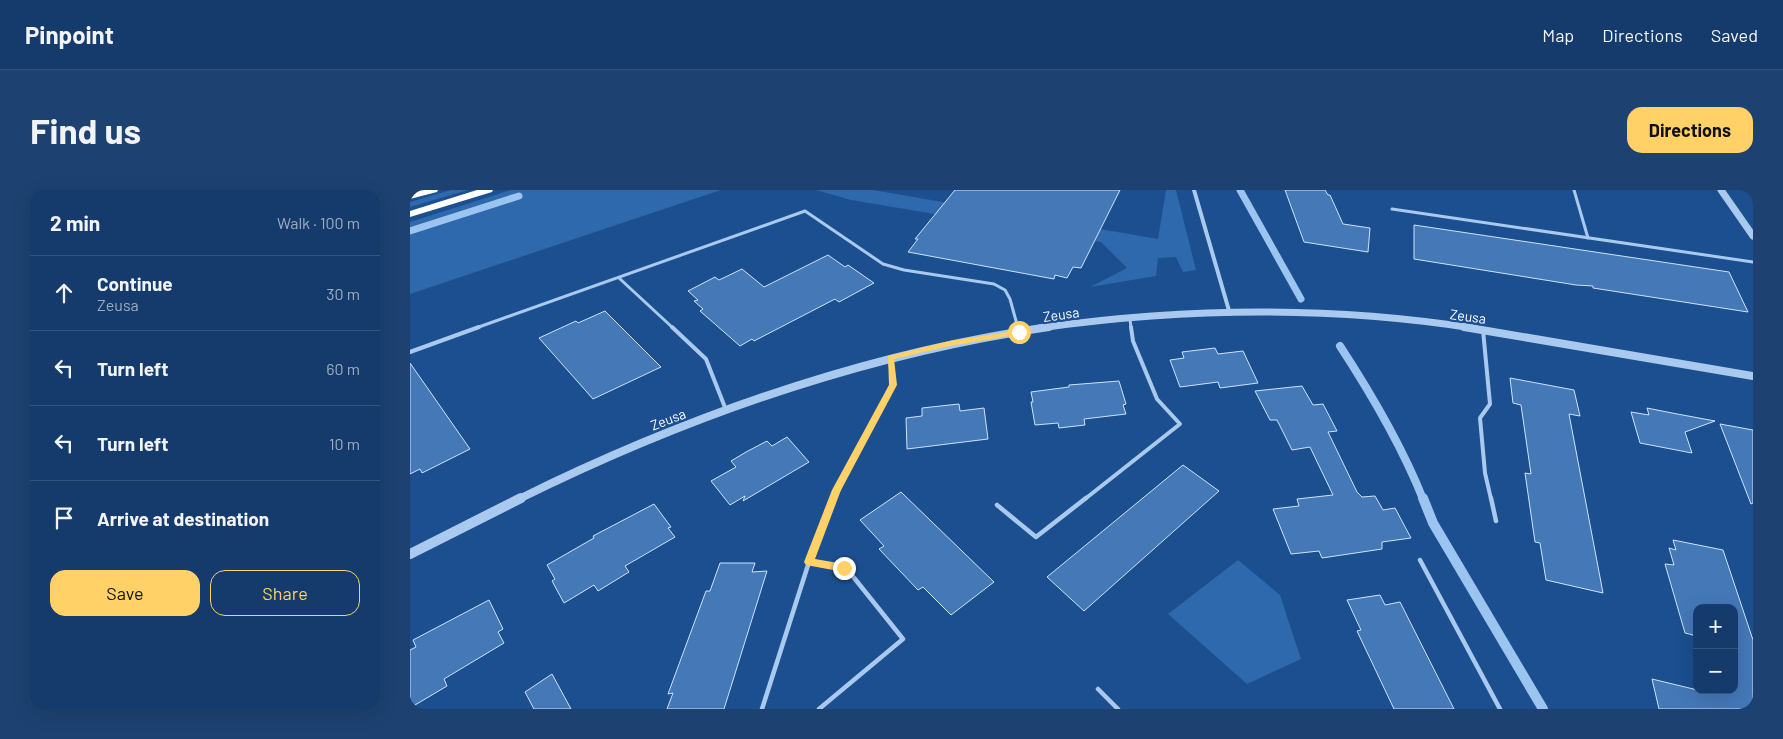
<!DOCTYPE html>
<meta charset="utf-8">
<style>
body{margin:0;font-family:Barlow,sans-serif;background:#1d4271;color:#f1f3f6}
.controls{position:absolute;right:15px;bottom:15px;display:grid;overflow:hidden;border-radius:10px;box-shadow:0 5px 20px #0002}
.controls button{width:45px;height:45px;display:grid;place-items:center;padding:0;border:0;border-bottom:1px solid #33557e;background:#143b6b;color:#f1f3f6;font:25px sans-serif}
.stop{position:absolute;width:15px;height:15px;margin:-11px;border:4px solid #ffd166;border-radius:50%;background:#fff}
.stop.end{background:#ffd166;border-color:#fff;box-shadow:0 1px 5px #0008}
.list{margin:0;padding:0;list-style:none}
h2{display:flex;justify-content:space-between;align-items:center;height:65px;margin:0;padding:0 20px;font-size:21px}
h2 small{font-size:16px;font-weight:400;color:#9dadc1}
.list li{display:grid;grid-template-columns:32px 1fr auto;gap:15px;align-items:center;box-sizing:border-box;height:75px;padding:0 20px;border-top:1px solid #33557e}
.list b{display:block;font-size:19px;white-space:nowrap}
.list p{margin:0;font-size:16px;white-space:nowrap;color:#9dadc1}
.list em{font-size:16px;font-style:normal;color:#9dadc1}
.actions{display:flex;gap:10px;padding:15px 20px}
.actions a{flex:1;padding:11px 0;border:1px solid #ffd166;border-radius:15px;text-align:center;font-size:18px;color:#ffd166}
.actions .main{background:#ffd166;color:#111}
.icon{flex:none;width:28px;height:28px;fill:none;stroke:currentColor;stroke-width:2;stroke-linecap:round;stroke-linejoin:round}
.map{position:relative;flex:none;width:1343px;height:519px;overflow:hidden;border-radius:15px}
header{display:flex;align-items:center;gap:30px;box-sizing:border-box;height:70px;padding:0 25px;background:#143b6b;border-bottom:1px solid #33557e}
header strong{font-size:24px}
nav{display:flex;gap:28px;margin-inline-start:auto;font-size:18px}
.intro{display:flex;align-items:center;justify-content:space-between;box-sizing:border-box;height:120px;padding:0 30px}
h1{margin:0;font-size:35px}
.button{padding:12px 22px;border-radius:15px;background:#ffd166;color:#111;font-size:18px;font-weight:700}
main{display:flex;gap:30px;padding:0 30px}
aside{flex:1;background:#143b6b;border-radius:15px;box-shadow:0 5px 20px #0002}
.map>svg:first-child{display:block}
</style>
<header>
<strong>Pinpoint</strong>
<nav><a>Map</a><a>Directions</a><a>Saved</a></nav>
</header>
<div class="intro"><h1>Find us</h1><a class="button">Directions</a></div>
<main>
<aside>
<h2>2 min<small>Walk · 100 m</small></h2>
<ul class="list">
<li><svg class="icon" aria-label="ahead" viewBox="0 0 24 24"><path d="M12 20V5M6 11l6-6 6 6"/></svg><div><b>Continue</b><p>Zeusa</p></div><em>30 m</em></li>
<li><svg class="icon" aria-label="left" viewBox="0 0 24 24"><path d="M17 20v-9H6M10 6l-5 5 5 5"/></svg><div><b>Turn left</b></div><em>60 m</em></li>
<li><svg class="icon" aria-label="left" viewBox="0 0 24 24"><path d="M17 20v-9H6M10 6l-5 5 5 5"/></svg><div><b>Turn left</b></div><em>10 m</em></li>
<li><svg class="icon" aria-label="arrive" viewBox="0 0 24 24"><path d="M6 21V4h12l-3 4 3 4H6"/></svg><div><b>Arrive at destination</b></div></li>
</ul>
<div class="actions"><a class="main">Save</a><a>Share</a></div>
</aside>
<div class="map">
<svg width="1343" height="519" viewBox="0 0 1343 519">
<rect width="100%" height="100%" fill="#1b4f8f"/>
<g fill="#2e69ad">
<path d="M41 0H58L0 17V12Z"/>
<path d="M101 0H311L0 104V32Z"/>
<path d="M406 0H463L748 49 756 0H766L786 80 773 82 766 67 748 68 746 86 680 97 717 78 691 52 441 10Z"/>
<path d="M828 370 870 405 891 469 837 494 758 424Z"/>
</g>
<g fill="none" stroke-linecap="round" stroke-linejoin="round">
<g stroke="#9cc4f0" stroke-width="7">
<path d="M830 0 891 109"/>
<path d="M0 41 109 6"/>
</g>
<path stroke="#9cc4f0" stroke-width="8" d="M930 156C962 205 991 254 1013 309"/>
<path stroke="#9cc4f0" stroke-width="10" d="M1013 308 1023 333 1133 519"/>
</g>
<g fill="#4478b7" stroke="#cfe3fa">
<path d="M545 0H710L671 78 663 77 657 88 645 85 644 89 498 62 508 49H505Z"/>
<path d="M875 0H915L918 5H920L933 34 960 38 958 62 894 52Z"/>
<path d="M1004 35 1319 82 1338 122 1183 98V96L1166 95 1004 69Z"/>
<path d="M418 65 435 77 438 75 464 93 429 112 425 109 344 151 342 149 330 156 290 121 293 119 284 111 288 110 278 101 305 87 309 90 332 79 354 97Z"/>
<path d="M195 121 251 177 183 209 129 148 166 131 168 133Z"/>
<path d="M805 158 808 164 833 161 848 193 810 198 808 192 770 197 760 170 774 168 772 162Z"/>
<path d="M0 173 60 259 12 283 10 279 0 284Z"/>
<path d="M1100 188 1164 200 1170 226 1159 224 1193 403 1136 390 1130 353 1125 352 1115 283 1121 284 1111 215 1103 213Z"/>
<path d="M709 191 716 214 713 215 716 224 674 229 675 235 649 238 648 233 625 235 621 212H623L621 202 659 197V195Z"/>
<path d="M892 196 903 215 913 214 927 241 918 242 947 302 952 307 965 306 973 320 985 318 1001 348 972 352V359L912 368 909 361 881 364 863 319 889 316 887 309 923 305 900 257 882 260 867 230H860L845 201Z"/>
<path d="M549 214 550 221 574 218 578 249 497 259 496 228 512 226V218Z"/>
<path d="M1237 218 1262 223 1305 231 1275 242 1282 263 1230 253 1221 222 1239 225Z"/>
<path d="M1310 234 1343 240V313L1341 314Z"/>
<path d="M377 247 399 272 333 311 335 306 320 315 301 291 326 277 321 271 336 262 357 251 362 256Z"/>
<path d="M773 275 809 301 674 421 637 387Z"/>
<path d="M491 302 584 392 541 425 513 397 508 400 469 359 474 356 450 330Z"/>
<path d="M244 314 261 337 258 338 265 347 215 376 219 382 188 401 184 395 154 413 142 391 145 389 137 375 184 348 183 346Z"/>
<path d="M1263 350 1313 360 1343 450V519H1249L1242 489 1300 503 1299 500H1324V418H1287V457L1283 445 1275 443 1255 374 1264 375 1259 358 1266 360Z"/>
<path d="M310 373H345L342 382 357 381 314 519H257L263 503 258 504 296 401H300Z"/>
<path d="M970 405 975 415 990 412 1044 519H984L947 441 951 440 937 410Z"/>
<path d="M79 410 93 439 88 442 94 453 34 489 37 496 0 518V460L6 457 3 450Z"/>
<path d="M142 484 161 519H124L115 502Z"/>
</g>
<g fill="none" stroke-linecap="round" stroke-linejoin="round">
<g stroke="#a9c9ee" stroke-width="3">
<path d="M1164 0 1178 48"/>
<path d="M982 19 1343 72"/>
<path d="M209 88 263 138"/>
<path d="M720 129 721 138"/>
<path d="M66 138 395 21 473 74 494 80 584 94 595 100 600 109 608 138"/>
</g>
<g stroke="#a9c9ee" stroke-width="4">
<path d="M262 137 296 169 316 220"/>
<path d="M608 137 609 142"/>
<path d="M1073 140 1080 214 1070 228 1075 283 1081 309"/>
<path d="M0 162 69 137"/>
<path d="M424 309 483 195 480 170"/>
<path d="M675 309 770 234 747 209 723 151 721 137"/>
</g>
<g stroke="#a9c9ee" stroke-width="4.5">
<path d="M1081 308 1086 331"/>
<path d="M587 315 626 347 676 308"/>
<path d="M1010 370 1090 519"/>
<path d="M399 372 437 379 493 449 409 519"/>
<path d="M688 499 708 519"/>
<path d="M352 519 399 372 424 308"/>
</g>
<path stroke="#a9c9ee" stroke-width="4" d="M784 0 820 124"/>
<g stroke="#a9c9ee" stroke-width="7">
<path d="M1311 0 1343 46"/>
<path d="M630 138C772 118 920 116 1062 138"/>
</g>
<g stroke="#a9c9ee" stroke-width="8">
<path d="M1054 137 1343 186"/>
<path d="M109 309C277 226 453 164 639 137"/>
</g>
<path stroke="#a9c9ee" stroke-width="10" d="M0 364 111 308"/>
<g fill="#fff" fill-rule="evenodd">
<path d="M11 0H28L27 2 0 9V3Z"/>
<path d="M67 0H83L82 2 0 27V21Z"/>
</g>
</g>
<path fill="#ffd166" d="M609 140 611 141V144L540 156 484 169 487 195 431 300 405 369 434 374 438 378 434 382 396 375 394 372 422 300 479 195 478 166 540 151Z"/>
<g text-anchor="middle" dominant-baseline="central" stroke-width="4.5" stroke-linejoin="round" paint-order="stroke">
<g font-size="14" fill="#fff" stroke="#1b4f8f">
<text transform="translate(651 124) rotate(-8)">Zeusa</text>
<text transform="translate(1058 126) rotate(8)">Zeusa</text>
<text transform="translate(258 229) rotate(-21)">Zeusa</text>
</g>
</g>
</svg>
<div class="controls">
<button>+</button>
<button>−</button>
</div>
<div class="stop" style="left:609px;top:142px"></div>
<div class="stop end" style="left:434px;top:378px"></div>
</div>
</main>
